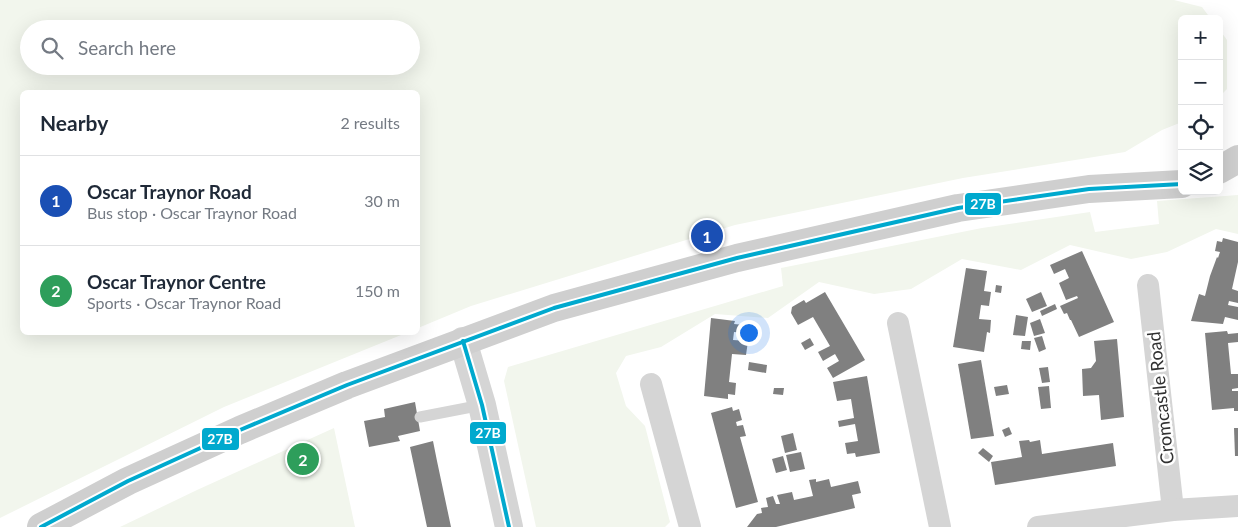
<!DOCTYPE html>
<meta charset="utf-8">
<style>
body{margin:0;font-family:Lato,sans-serif;background:#f2f2f3;color:#1f2937}
.controls{position:absolute;right:15px;top:15px;display:grid;overflow:hidden;border-radius:8px;box-shadow:0 5px 20px #0002}
.controls button{width:45px;height:45px;display:grid;place-items:center;padding:0;border:0;border-bottom:1px solid #e0e1e3;background:#fff;color:#1f2937;font:25px sans-serif}
.you{position:absolute;left:748px;top:332px;width:18px;height:18px;margin:-12px;border:4px solid #fff;border-radius:50%;background:#1a73e8;box-shadow:0 0 0 8px #1a73e833}
.badge{display:grid;place-items:center;width:32px;height:32px;border-radius:50%;background:#797979;color:#fff;font-size:16px;font-weight:700}
.pin{position:absolute;translate:-50% -50%;border:2px solid #fff;box-shadow:0 1px 5px #0006}
.list{margin:0;padding:0;list-style:none}
h2{display:flex;justify-content:space-between;align-items:center;height:65px;margin:0;padding:0 20px;font-size:21px}
h2 small{font-size:16px;font-weight:400;color:#747a83}
.list li{display:grid;grid-template-columns:32px 1fr auto;gap:15px;align-items:center;box-sizing:border-box;height:90px;padding:0 20px;border-top:1px solid #e0e1e3}
.list b{display:block;font-size:19px;white-space:nowrap}
.list p{margin:0;font-size:16px;white-space:nowrap;color:#747a83}
.list em{font-size:16px;font-style:normal;color:#747a83}
.icon{flex:none;width:28px;height:28px;fill:none;stroke:currentColor;stroke-width:2;stroke-linecap:round;stroke-linejoin:round}
.map{position:relative;flex:none;width:1238px;height:527px;overflow:hidden}
.search{position:absolute;background:#fff;box-shadow:0 5px 20px #0002;left:20px;top:20px;width:400px;height:55px;display:flex;align-items:center;gap:12px;box-sizing:border-box;padding:0 18px;border-radius:28px;color:#747a83;font-size:19px}
.panel{position:absolute;background:#fff;box-shadow:0 5px 20px #0002;left:20px;top:90px;width:400px;height:245px;border-radius:8px}
.map>svg:first-child{display:block}
</style>
<div class="map">
<svg width="1238" height="527" viewBox="0 0 1238 527">
<rect width="100%" height="100%" fill="#fff"/>
<g fill="#f2f6ed" fill-rule="evenodd">
<path d="M0 0H1174L1202 7 1211 19H1182V122L1162 130 1125 152 963 178 735 225 471 306 418 328V92H22V332L406 333 224 407 0 518ZM29 29H411V66H29Z"/>
<path d="M1219 29 1227 40V89L1219 97Z"/>
<path d="M1238 195V234L1216 229 1167 252 1131 259 1070 245 1021 270 962 259 911 289 874 294 819 282 768 318 715 314 661 347 626 356 616 373 626 406 645 426 670 522 665 527H536L504 381 508 367 783 286 781 268 982 228 1090 212 1095 232 1159 224 1157 201Z"/>
<path d="M334 428 355 527H120L197 490Z"/>
</g>
<g fill="#808080">
<path d="M1223 238 1238 242V262L1232 289 1238 291V303L1229 301 1228 305 1238 307V320L1225 317 1223 324 1191 321 1199 294 1205 296 1210 276 1217 257 1218 258 1220 252 1215 251 1217 241 1222 242Z"/>
<path d="M1082 251 1114 322 1079 337 1071 320H1070L1067 313 1064 314 1060 306 1078 298 1077 296 1066 300 1059 283 1069 278 1065 269 1054 274 1050 265Z"/>
<path d="M966 268 987 271 984 291 991 292 989 306 981 305 979 319 991 320 990 333 987 332 984 352 953 347Z"/>
<path d="M996 285 1002 286 1001 293 995 292Z"/>
<path d="M825 292 865 360 833 378 827 368 839 361 835 354 823 361 818 352 830 346 813 317 798 325 791 313 792 307 804 300 806 303Z"/>
<path d="M1041 292 1047 306 1032 312 1026 299Z"/>
<path d="M1055 304 1057 309 1042 316 1040 311Z"/>
<path d="M1016 315 1028 317 1025 336 1013 335Z"/>
<path d="M711 318 735 321 734 324 744 325 743 333 734 332 733 340 748 341 746 355 732 354 729 382 736 383 735 395 728 394V399L704 396Z"/>
<path d="M1040 319 1045 333 1034 336 1030 323Z"/>
<path d="M1227 331 1228 334 1238 333V342L1228 343 1231 374H1238V388L1232 389V391H1238V411H1234V408L1212 410 1205 333Z"/>
<path d="M1042 336 1046 349 1039 352 1034 338Z"/>
<path d="M810 338 814 345 805 350 801 343Z"/>
<path d="M1117 339 1124 417 1101 420 1099 395 1083 396 1082 369 1091 368 1096 361 1094 341Z"/>
<path d="M1022 341H1031L1030 350 1021 349Z"/>
<path d="M981 360 994 436 971 439 958 364Z"/>
<path d="M749 362 767 365 766 373 748 370Z"/>
<path d="M1048 367 1050 382 1042 383 1039 368Z"/>
<path d="M867 376 880 453 856 457 855 453 847 454 845 443 858 441 855 424 839 427 838 421 854 418 851 399 837 401 833 382Z"/>
<path d="M1007 385 1009 394 996 396 994 387Z"/>
<path d="M1049 386 1051 408 1041 409 1038 387Z"/>
<path d="M774 388H784L783 395 773 394Z"/>
<path d="M415 402 420 431 398 436 400 441 369 447 364 421 385 417 384 409Z"/>
<path d="M732 407 733 411 739 409 742 420 736 422 737 426 743 425 746 436 740 437 758 502 736 508 711 413Z"/>
<path d="M1009 427 1012 434 1005 437 1002 430Z"/>
<path d="M1234 428H1238V456H1235Z"/>
<path d="M793 433 797 450 785 453 781 436Z"/>
<path d="M1029 440 1030 442 1040 440 1042 454 1113 443 1116 466 995 485 991 462 1022 457 1019 441Z"/>
<path d="M433 441 437 461 451 527H427L410 447Z"/>
<path d="M983 448 993 456 989 462 978 453Z"/>
<path d="M801 452 805 469 790 472 786 455Z"/>
<path d="M783 456 787 470 776 473 772 459Z"/>
<path d="M816 479V482L829 479 831 487 858 481 861 493 852 495 855 508 776 527H747L757 514 762 513 761 508 768 507 766 498 773 496 776 504H780L777 495 792 492 794 500 813 496 809 480Z"/>
</g>
<g fill="none" stroke-linecap="round" stroke-linejoin="round">
<path stroke="#d5d5d5" stroke-width="11" d="M420 417 482 405"/>
<g stroke="#d5d5d5" stroke-width="22">
<path d="M1148 285 1173 510"/>
<path d="M898 323 940 527"/>
<path d="M651 384 690 527"/>
<path d="M1038 527 1173 510 1238 506"/>
</g>
<path stroke="#d5d5d5" stroke-width="28" d="M463 341 482 405 509 527"/>
<g stroke="#cfcfcf" stroke-width="28">
<path d="M1219 170 1238 159"/>
<path d="M41 527 128 481 240 430 347 385 554 308 737 258 958 208 1089 189 1182 184"/>
</g>
<defs>
<g id="bus-1">
<path d="M463 341 482 405 509 527"/>
<path d="M41 527 128 481 240 430 347 385 554 308 737 258 958 208 1089 189 1182 184"/>
</g>
</defs>
<use href="#bus-1" stroke="#fff" stroke-width="8"/>
<use href="#bus-1" stroke="#00a9ce" stroke-width="4"/>
</g>
<g text-anchor="middle" dominant-baseline="central" stroke-width="5" stroke-linejoin="round" paint-order="stroke">
<g font-size="18" fill="#313131" stroke="#fff">
<text transform="translate(1160 398) rotate(-96)">Cromcastle Road</text>
</g>
</g>
<g stroke="#fff" stroke-width="2">
<rect x="964" y="192" width="38" height="24" rx="5" fill="#00a9ce"/>
<rect x="469" y="421" width="38" height="24" rx="5" fill="#00a9ce"/>
<rect x="201" y="427" width="39" height="24" rx="5" fill="#00a9ce"/>
</g>
<g font-size="14" text-anchor="middle" font-weight="bold" fill="#fff">
<text x="983" y="209">27B</text>
<text x="488" y="438">27B</text>
<text x="220" y="444">27B</text>
</g>
</svg>
<div class="controls">
<button>+</button>
<button>−</button>
<button><svg class="icon" aria-label="locate" viewBox="0 0 24 24"><circle cx="12" cy="12" r="6"/><path d="M12 2v4M12 18v4M2 12h4M18 12h4"/></svg></button>
<button><svg class="icon" aria-label="layers" viewBox="0 0 24 24"><path d="M12 4l9 5-9 5-9-5zM3 14l9 5 9-5"/></svg></button>
</div>
<div class="you"></div>
<div class="pin badge" style="left:707px;top:236px;background:#1a4fb4">1</div>
<div class="pin badge" style="left:303px;top:459px;background:#2e9e5b">2</div>
<div class="search"><svg class="icon" aria-label="search" viewBox="0 0 24 24"><circle cx="10" cy="10" r="6"/><path d="M15 15l6 6"/></svg>Search here</div>
<section class="panel">
<h2>Nearby<small>2 results</small></h2>
<ul class="list">
<li><span class="badge" style="background:#1a4fb4">1</span><div><b>Oscar Traynor Road</b><p>Bus stop · Oscar Traynor Road</p></div><em>30 m</em></li>
<li><span class="badge" style="background:#2e9e5b">2</span><div><b>Oscar Traynor Centre</b><p>Sports · Oscar Traynor Road</p></div><em>150 m</em></li>
</ul>
</section>
</div>
